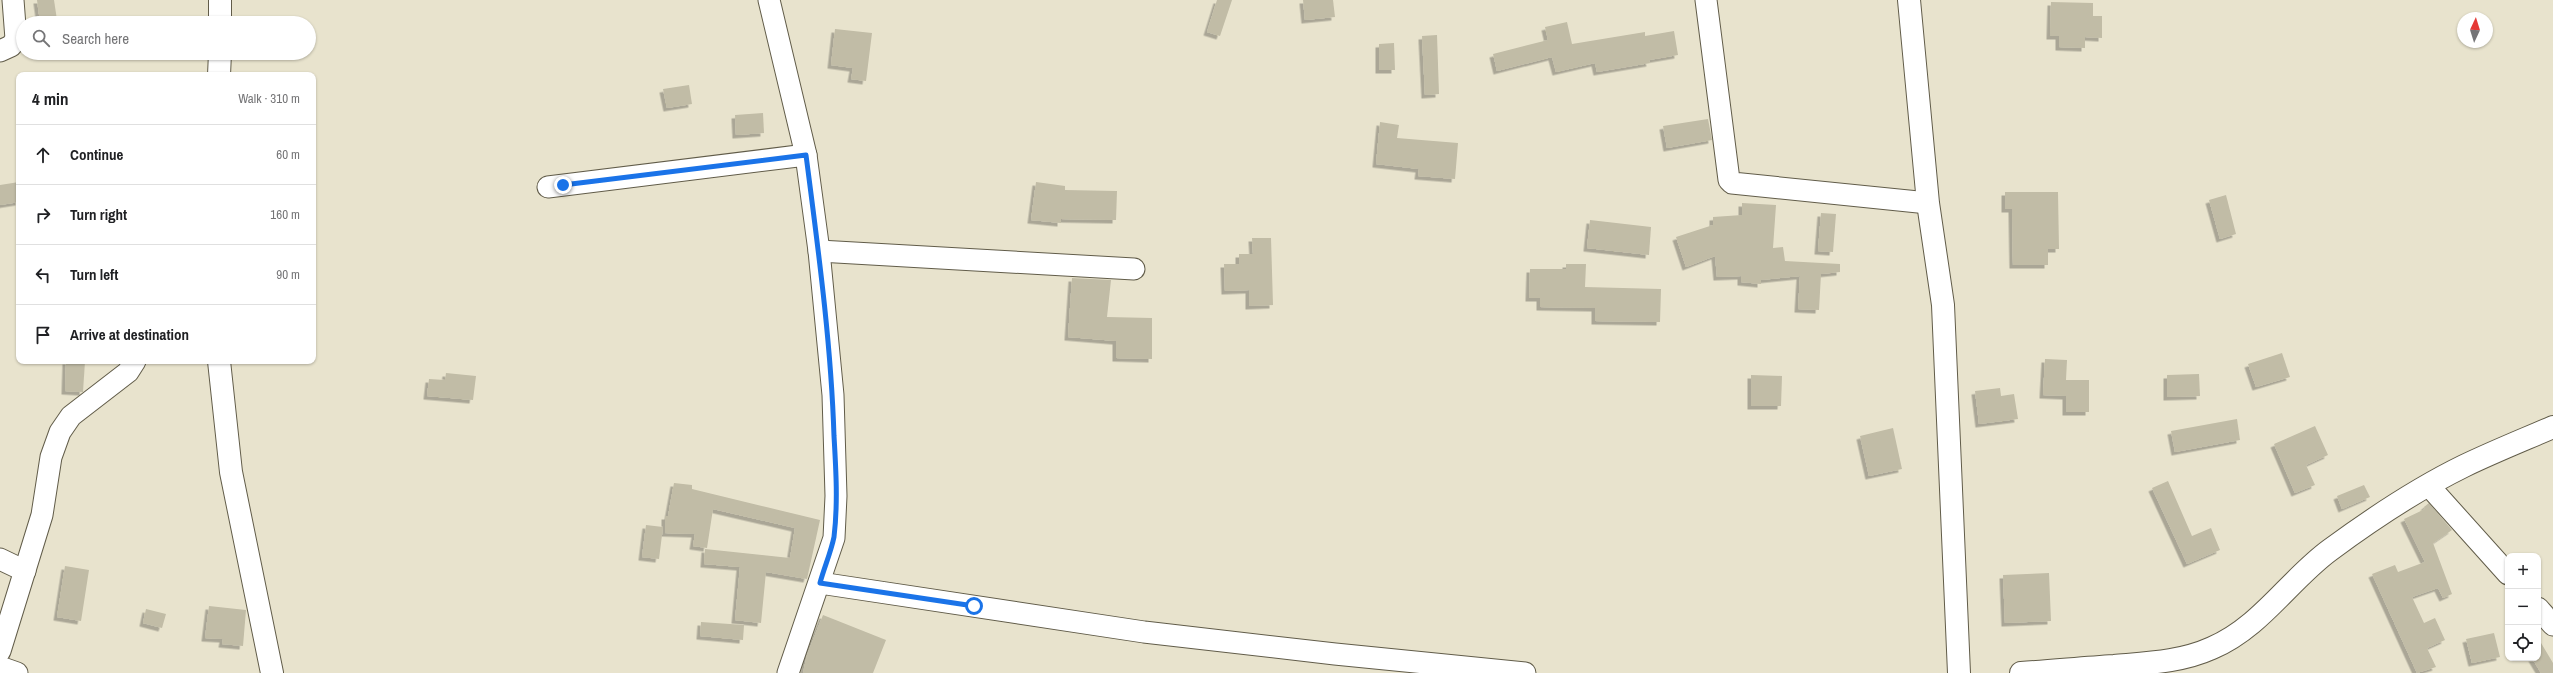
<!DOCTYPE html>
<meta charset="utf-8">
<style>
body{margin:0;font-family:"Archivo Narrow",sans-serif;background:#f2f2f2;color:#202124}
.controls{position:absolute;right:12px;bottom:12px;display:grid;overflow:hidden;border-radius:8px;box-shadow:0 1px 3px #0004}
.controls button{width:36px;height:36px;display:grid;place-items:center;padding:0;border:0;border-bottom:1px solid #e0e0e0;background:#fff;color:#202124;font:20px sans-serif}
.compass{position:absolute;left:2457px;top:12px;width:36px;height:36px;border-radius:50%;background:#fff;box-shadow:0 1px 3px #0004;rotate:4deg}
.stop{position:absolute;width:12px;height:12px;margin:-9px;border:3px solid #1a73e8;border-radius:50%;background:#fff}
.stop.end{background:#1a73e8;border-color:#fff;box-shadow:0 1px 4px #0008}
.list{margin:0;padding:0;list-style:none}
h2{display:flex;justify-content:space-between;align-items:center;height:52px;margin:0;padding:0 16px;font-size:17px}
h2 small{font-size:13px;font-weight:400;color:#757577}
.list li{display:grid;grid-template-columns:26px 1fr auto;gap:12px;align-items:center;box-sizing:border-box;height:60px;padding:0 16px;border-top:1px solid #e0e0e0}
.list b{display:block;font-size:15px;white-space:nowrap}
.list em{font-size:13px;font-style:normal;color:#757577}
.icon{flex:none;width:22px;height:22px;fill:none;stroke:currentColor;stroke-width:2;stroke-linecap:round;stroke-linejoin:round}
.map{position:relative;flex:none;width:2553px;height:673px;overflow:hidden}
.search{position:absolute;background:#fff;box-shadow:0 1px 3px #0004;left:16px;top:16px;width:300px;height:44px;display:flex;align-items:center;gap:10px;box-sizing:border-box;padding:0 14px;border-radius:22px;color:#757577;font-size:15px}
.panel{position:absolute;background:#fff;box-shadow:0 1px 3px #0004;left:16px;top:72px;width:300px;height:292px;border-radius:8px}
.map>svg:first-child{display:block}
</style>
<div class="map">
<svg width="2553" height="673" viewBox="0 0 2553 673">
<defs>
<filter id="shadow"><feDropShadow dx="-3.5" dy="3.5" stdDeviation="0" flood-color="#0004"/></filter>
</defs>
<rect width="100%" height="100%" fill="#e8e3cd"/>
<g fill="#c1bca6" filter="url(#shadow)">
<path d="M37 0H54L57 20 40 22Z"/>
<path d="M1217 0H1232L1220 36 1207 32Z"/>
<path d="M1303 0H1333L1335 17 1305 20Z"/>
<path d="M2051 2 2093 3V16H2102V38L2085 37V48L2059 47V36H2050Z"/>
<path d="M1567 22 1572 44 1645 32V36L1674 31 1678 55 1649 60 1650 63 1597 72 1595 63 1556 72 1552 57 1497 71 1493 54 1548 40 1545 27Z"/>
<path d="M835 29 872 33 866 81 851 79 853 68 831 65Z"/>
<path d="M1437 35 1439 94 1425 95 1422 36Z"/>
<path d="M1394 43 1395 70H1379V44Z"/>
<path d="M689 85 692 104 667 108 663 89Z"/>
<path d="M763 113 764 133 736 135 735 115Z"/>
<path d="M1708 119 1712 140 1667 148 1663 126Z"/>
<path d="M1380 122 1399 125 1397 138 1458 143 1455 179 1418 176 1419 169 1376 164Z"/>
<path d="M19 182V202L0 205V185Z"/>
<path d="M1036 182 1065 186V190L1117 191 1116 220 1061 219V223L1031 220Z"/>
<path d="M2005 192H2058L2059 249H2048V265H2013L2012 209H2005Z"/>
<path d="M2226 195 2236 234 2220 239 2209 200Z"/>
<path d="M1742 203 1776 205 1773 248 1783 247 1785 261 1840 264V272L1821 274 1819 310 1798 309 1800 276 1761 280V284L1741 282V276L1717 277 1715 256 1686 267 1676 237 1713 225V217L1742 215Z"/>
<path d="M1821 213 1836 214 1833 252 1818 251Z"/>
<path d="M1590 220 1651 227 1649 255 1587 248Z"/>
<path d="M1252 238H1271L1273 305 1249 306V290L1225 291 1224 264H1239V254H1253Z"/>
<path d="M1566 264H1586L1585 287 1661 289 1660 322 1595 321V308L1540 307V298H1529L1530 269H1566Z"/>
<path d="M1072 278 1111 280 1107 317 1152 318V359L1116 358V341L1068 337Z"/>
<path d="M2282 353 2290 377 2256 387 2248 364Z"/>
<path d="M2045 359 2067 360 2066 380H2089V412H2066V396L2043 395Z"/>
<path d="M66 361H85L83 392 65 391Z"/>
<path d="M446 373 476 376 473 400 427 396 429 379 445 380Z"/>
<path d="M2199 374 2200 396 2167 397V375Z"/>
<path d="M1751 375 1782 376 1781 406H1751Z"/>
<path d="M2000 388 2001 396 2014 394 2018 419 1979 424 1975 391Z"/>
<path d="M2237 419 2240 440 2175 452 2171 431Z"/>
<path d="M2315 426 2328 455 2306 465 2315 485 2295 493 2274 444Z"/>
<path d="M1893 428 1902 469 1869 476 1860 436Z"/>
<path d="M2168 481 2192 536 2211 528 2220 550 2187 564 2152 488Z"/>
<path d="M674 483 692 485V489L820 520 807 579 766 572 761 623 735 620 740 567 704 564 705 549 790 558 795 528 713 509 707 548 693 546 695 534 665 533V516H668Z"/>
<path d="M2364 485 2370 497 2342 509 2337 496Z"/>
<path d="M2429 503 2452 530 2433 543 2452 594 2443 598 2438 588 2412 597 2424 623 2435 618 2445 640 2427 648 2436 667 2417 673 2372 574 2395 565 2398 572 2425 562 2404 519 2425 509 2424 507Z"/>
<path d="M646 525 663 527 659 559 642 557Z"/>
<path d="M65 566 89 570 81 621 57 617Z"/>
<path d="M2049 573 2051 621 2005 623 2003 575Z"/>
<path d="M209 606 246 610 243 646 222 644 223 639 205 638Z"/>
<path d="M146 609 166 614 162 628 143 623Z"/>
<path d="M823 615 886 640 873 673H803L807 655Z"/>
<path d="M701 622 744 625 743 640 700 636Z"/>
<path d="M2494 633 2500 657 2472 663 2466 639Z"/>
<path d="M2538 638 2553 663V673H2541L2532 658H2538Z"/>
</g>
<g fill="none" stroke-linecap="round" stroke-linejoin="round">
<defs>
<g id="street">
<path d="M769 0 806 155 819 251 833 395 836 496 834 538 788 673"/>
<path d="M1706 0 1729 180 1732 183 1928 203"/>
<path d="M0 51 11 46 16 39 13 0"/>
<path d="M548 187 806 155"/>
<path d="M819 251 1134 269"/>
<path d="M2429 486 2508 574"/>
<path d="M0 559 25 571"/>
<path d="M820 583 1144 632 1335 654 1525 673"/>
<path d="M2538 608 2553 625"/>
<path d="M0 651 42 515 51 457 60 432 71 416 128 372 135 361"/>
<path d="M0 667 17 673"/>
</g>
<g id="secondary">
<path d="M220 0V23"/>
<path d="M1909 0 1928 203 1943 305 1959 673"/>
<path d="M219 75 220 53"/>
<path d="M219 361 231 472 272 673"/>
<path d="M2021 673C2052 671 2083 668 2114 666 2148 663 2181 662 2212 648 2261 627 2289 580 2330 550 2372 519 2417 489 2464 466 2493 452 2523 440 2553 427"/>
</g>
</defs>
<use href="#street" stroke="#615c49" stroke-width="23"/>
<use href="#secondary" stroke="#615c49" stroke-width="24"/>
<use href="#street" stroke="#fff" stroke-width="21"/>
<use href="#secondary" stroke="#fff" stroke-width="22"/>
</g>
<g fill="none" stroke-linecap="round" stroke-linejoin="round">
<path stroke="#1a73e8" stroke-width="5" d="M563 185 806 155C818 248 831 342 834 436 836 470 838 504 834 537 831 552 824 568 820 583L974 606"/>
</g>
</svg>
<div class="controls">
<button>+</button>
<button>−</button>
<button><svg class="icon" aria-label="locate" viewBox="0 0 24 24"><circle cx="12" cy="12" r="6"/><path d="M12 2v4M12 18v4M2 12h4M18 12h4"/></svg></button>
</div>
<svg class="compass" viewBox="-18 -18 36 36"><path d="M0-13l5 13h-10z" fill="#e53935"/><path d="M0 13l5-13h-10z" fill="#757577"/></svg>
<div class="stop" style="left:974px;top:606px"></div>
<div class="stop end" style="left:563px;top:185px"></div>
<div class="search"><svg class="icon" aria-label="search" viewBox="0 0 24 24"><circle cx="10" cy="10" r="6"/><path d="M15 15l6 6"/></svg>Search here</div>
<section class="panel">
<h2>4 min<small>Walk · 310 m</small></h2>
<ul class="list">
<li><svg class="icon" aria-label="ahead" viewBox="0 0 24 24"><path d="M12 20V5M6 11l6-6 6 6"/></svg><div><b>Continue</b></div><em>60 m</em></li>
<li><svg class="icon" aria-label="right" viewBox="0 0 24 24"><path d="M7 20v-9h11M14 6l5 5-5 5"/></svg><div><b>Turn right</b></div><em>160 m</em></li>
<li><svg class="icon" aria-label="left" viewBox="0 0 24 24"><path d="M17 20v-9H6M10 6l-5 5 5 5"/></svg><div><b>Turn left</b></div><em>90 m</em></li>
<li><svg class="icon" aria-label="arrive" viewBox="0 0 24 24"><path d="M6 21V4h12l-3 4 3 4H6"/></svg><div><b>Arrive at destination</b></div></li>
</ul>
</section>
</div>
